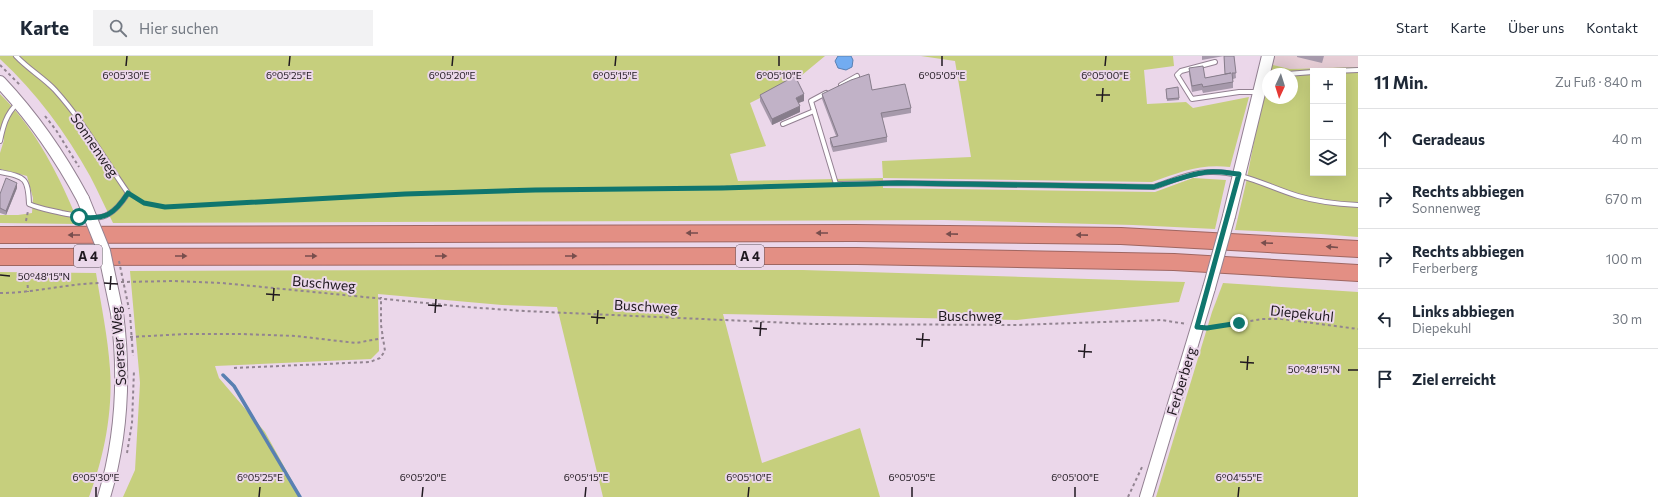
<!DOCTYPE html>
<html lang="de">
<meta charset="utf-8">
<style>
body{margin:0;font-family:Commissioner,sans-serif;background:#f2f2f3;color:#1f2937}
.controls{position:absolute;right:12px;top:12px;display:grid;overflow:hidden;border-radius:0px;box-shadow:0 4px 16px #0002}
.controls button{width:36px;height:36px;display:grid;place-items:center;padding:0;border:0;border-bottom:1px solid #e0e1e3;background:#fff;color:#1f2937;font:20px sans-serif}
.compass{position:absolute;left:1262px;top:12px;width:36px;height:36px;border-radius:50%;background:#fff;box-shadow:0 4px 16px #0002;rotate:184deg}
.stop{position:absolute;width:12px;height:12px;margin:-9px;border:3px solid #0f766e;border-radius:50%;background:#fff}
.stop.end{background:#0f766e;border-color:#fff;box-shadow:0 1px 4px #0008}
.list{margin:0;padding:0;list-style:none}
h2{display:flex;justify-content:space-between;align-items:center;height:52px;margin:0;padding:0 16px;font-size:17px}
h2 small{font-size:13px;font-weight:400;color:#747a83}
.list li{display:grid;grid-template-columns:26px 1fr auto;gap:12px;align-items:center;box-sizing:border-box;height:60px;padding:0 16px;border-top:1px solid #e0e1e3}
.list b{display:block;font-size:15px;white-space:nowrap}
.list p{margin:0;font-size:13px;white-space:nowrap;color:#747a83}
.list em{font-size:13px;font-style:normal;color:#747a83}
.icon{flex:none;width:22px;height:22px;fill:none;stroke:currentColor;stroke-width:2;stroke-linecap:round;stroke-linejoin:round}
.map{position:relative;flex:none;width:1358px;height:441px;overflow:hidden}
header{display:flex;align-items:center;gap:24px;box-sizing:border-box;height:56px;padding:0 20px;background:#fff;border-bottom:1px solid #e0e1e3}
header strong{font-size:19px}
nav{display:flex;gap:22px;margin-inline-start:auto;font-size:14px}
.search{width:280px;height:36px;background:#f2f2f3;display:flex;align-items:center;gap:10px;box-sizing:border-box;padding:0 14px;border-radius:0px;color:#747a83;font-size:15px}
main{display:flex}
aside{flex:1;background:#fff}
.map>svg:first-child{display:block}
</style>
<header>
<strong>Karte</strong>
<div class="search"><svg class="icon" aria-label="search" viewBox="0 0 24 24"><circle cx="10" cy="10" r="6"/><path d="M15 15l6 6"/></svg>Hier suchen</div>
<nav><a>Start</a><a>Karte</a><a>Über uns</a><a>Kontakt</a></nav>
</header>
<main>
<div class="map">
<svg width="1358" height="441" viewBox="0 0 1358 441">
<rect width="100%" height="100%" fill="#ebd7ea"/>
<path fill="#e6cdd5" d="M1271 0H1358V11L1290 13 1269 8Z"/>
<g fill="#c6cf7d" fill-rule="evenodd">
<path d="M0 0H825L796 24 750 47 766 90 730 98 738 125 883 122 882 105 971 101 955 5 921 0H1173L1174 10 1144 14 1147 48 1186 46 1193 52 1249 41 1230 111C1198 108 1182 116 1152 126L883 122V132L1155 136 1193 122 1226 124 1215 173 1133 169 944 164 113 167C105 151 98 135 90 120 66 77 36 36 0 3Z"/>
<path d="M1269 8 1290 13 1358 11V181L1321 178 1235 174 1246 127ZM1313 15H1343V117H1313ZM1268 18H1292V42H1268Z"/>
<path d="M0 38C36 73 60 121 79 168L0 167V159H18L32 157 33 142 27 120 0 113V97L4 84 0 72Z"/>
<path d="M450 214H803L1185 226 1179 246 1017 264 723 258 762 407 860 372 880 441H603L557 251 502 249 378 238 379 295 371 303 215 310 219 322 265 376 301 441H123L135 414 140 327 130 215Z"/>
<path d="M0 216 96 217C101 249 108 281 110 313 113 356 104 401 89 441H0Z"/>
<path d="M1223 227 1358 236V441H1156L1212 256Z"/>
</g>
<path fill="#72acf1" stroke="#5980b2" d="M838 0H851L853 4 852 11 846 14 838 12 835 5Z"/>
<g fill="none" stroke-linecap="round" stroke-linejoin="round">
<path stroke="#5980b2" stroke-width="3.5" d="M223 319 234 330 300 441"/>
<defs>
<g id="lane">
<path d="M1215 6 1181 15 1177 19 1192 43 1239 36H1257"/>
<path d="M1333 15 1358 14"/>
<path d="M1287 18 1313 16"/>
<path d="M841 29 857 20"/>
<path d="M814 55 811 45 826 37"/>
<path d="M783 68 814 55 836 128 898 127 1154 131C1172 125 1191 116 1210 116 1242 115 1268 131 1298 140 1318 146 1337 148 1358 149"/>
<path d="M0 85C3 71 6 58 17 48"/>
<path d="M0 116C25 121 28 121 29 148 40 153 50 154 62 157 95 163 108 169 128 137 104 103 84 66 55 34 44 22 28 13 16 0"/>
</g>
<g id="secondary">
<path d="M0 26C34 62 60 100 83 143"/>
<path d="M1229 160 1268 0"/>
<path d="M104 441C122 381 125 319 117 257"/>
<path d="M1146 441 1209 232"/>
</g>
<g id="highway">
<path d="M0 179 854 177 1121 180 1358 193"/>
<path d="M0 201 857 200 1174 206 1358 217"/>
</g>
</defs>
<use href="#lane" stroke="#938192" stroke-width="6"/>
<use href="#secondary" stroke="#938192" stroke-width="14"/>
<use href="#highway" stroke="#9f6661" stroke-width="18"/>
<g stroke="#928491" stroke-width="2" stroke-dasharray="3 3" stroke-linecap="butt">
<path d="M0 9 21 30"/>
<path d="M45 60 56 74 79 111"/>
<path d="M134 141 144 147 165 151C245 147 325 141 405 138 547 132 688 133 829 128"/>
<path d="M26 165 28 155"/>
<path d="M27 217 28 236"/>
<path d="M121 226 174 225 222 227 466 251 524 255 813 268 1016 269 1161 264 1187 268"/>
<path d="M0 237C33 237 66 228 99 227"/>
<path d="M130 258 133 300"/>
<path d="M1209 272 1262 263H1282L1358 273"/>
<path d="M130 281 186 278H242L296 280 356 287 383 282 381 269V241"/>
<path d="M234 312 370 306 380 302 385 295 383 282"/>
<path d="M127 397 132 367 134 314"/>
<path d="M1128 441 1142 411"/>
</g>
<use href="#lane" stroke="#fff" stroke-width="4"/>
<use href="#secondary" stroke="#fff" stroke-width="12"/>
<use href="#highway" stroke="#e38f84" stroke-width="16"/>
<defs>
<g id="secondary-bridge">
<path d="M83 143 104 195 117 257"/>
<path d="M1209 232 1229 160"/>
</g>
</defs>
<use href="#secondary-bridge" stroke="#938192" stroke-width="14" stroke-linecap="butt"/>
<path stroke="#928491" stroke-width="2" stroke-dasharray="3 3" stroke-linecap="butt" d="M119 205 129 253"/>
<use href="#secondary-bridge" stroke="#fff" stroke-width="12"/>
</g>
<g fill="#a699ab">
<path d="M1202 0H1234L1236 22 1233 23V32L1203 37 1202 34 1192 36 1189 18V12L1205 22 1225 18 1224 0 1202 4Z"/>
<path d="M1297 0H1324L1322 7 1297 1Z"/>
<path d="M1166 33 1179 42V44L1167 45Z"/>
<path d="M822 38 911 52V57L882 62 887 81V86L833 96 830 87V82L836 80 822 43Z"/>
<path d="M760 39 804 45 798 47 800 56 772 69 760 45Z"/>
<path d="M17 132 6 159 0 157V138Z"/>
</g>
<g fill="#877d8b">
<path d="M804 38V45L796 48V42Z"/>
<path d="M800 50V56L772 69V63Z"/>
<path d="M17 127V132L6 159V155Z"/>
</g>
<g fill="#c1b2c7" stroke="#877d8b">
<path d="M1224 0H1234L1236 17H1232L1233 26 1203 31 1202 28 1192 30 1189 12 1203 10 1205 22 1231 17 1225 18Z"/>
<path d="M869 18 872 34 905 28 911 52 881 57 887 81 833 91 830 82 838 80 822 38 851 24Z"/>
<path d="M795 20 804 38 796 42 800 50 772 63 760 39Z"/>
<path d="M1178 31 1179 42 1167 43 1166 33Z"/>
<path d="M6 122 17 127 6 155 0 152V138Z"/>
</g>
<defs><path id="oneway-solid" d="M-6-.8H1V-3.2L6.5 0L1 3.2V.8H-6Z"/></defs>
<g fill="#784e4d">
<use href="#oneway-solid" transform="translate(692 177) rotate(180)"/>
<use href="#oneway-solid" transform="translate(822 177) rotate(180)"/>
<use href="#oneway-solid" transform="translate(952 178) rotate(-179)"/>
<use href="#oneway-solid" transform="translate(74 179) rotate(180)"/>
<use href="#oneway-solid" transform="translate(1082 179) rotate(-179)"/>
<use href="#oneway-solid" transform="translate(1267 187) rotate(-177)"/>
<use href="#oneway-solid" transform="translate(1332 191) rotate(-175)"/>
<use href="#oneway-solid" transform="translate(181 200)"/>
<use href="#oneway-solid" transform="translate(311 200)"/>
<use href="#oneway-solid" transform="translate(441 200)"/>
<use href="#oneway-solid" transform="translate(571 200)"/>
</g>
<g fill="none" stroke-linecap="round" stroke-linejoin="round">
<path stroke="#0f766e" stroke-width="5" d="M79 161C105 164 114 159 128 137L144 147 165 151 405 138 535 134 722 132 898 127 1154 131C1171 125 1190 118 1208 116 1218 115 1229 117 1239 118L1197 271 1207 272 1239 267"/>
</g>
<path fill="none" stroke="#201920" stroke-width="1.5" d="M126 10 127 0M289 10 290 0M452 10 453 0M615 10 616 0M779 10V0M942 10V0M1105 10 1106 0M1096 39H1110M1102 46 1103 32M0 219 10 220M104 227 118 228M110 234 111 220M266 238 280 239M273 245 274 232M428 249 442 250M435 257 436 243M591 261 605 262M597 268 598 254M753 272 767 273M760 280 761 266M916 283 930 284M922 291 923 277M1078 295 1092 296M1084 302 1085 288M1240 306 1254 307M1247 314 1248 300M1348 314H1358M96 441V431M259 441 260 431M422 441 423 431M585 441 586 431M748 441 749 431M912 441V431M1075 441V431M1238 441 1239 431"/>
<g text-anchor="middle" dominant-baseline="central" stroke-width="4" stroke-linejoin="round" paint-order="stroke">
<g fill="#ebd7ea" stroke="#5d525d" stroke-width="1">
<rect x="74" y="189" width="28" height="22" rx="3"/>
<rect x="736" y="189" width="28" height="22" rx="3"/>
</g>
<g font-size="13" font-weight="bold" fill="#201920">
<text x="88" y="200">A 4</text>
<text x="750" y="200">A 4</text>
</g>
<g font-size="14" fill="#201920" stroke="#ebd7ea">
<text transform="translate(95 89) rotate(56)">Sonnenweg</text>
<text transform="translate(324 227) rotate(5)">Buschweg</text>
<text transform="translate(646 250) rotate(3)">Buschweg</text>
<text transform="translate(1302 257) rotate(6)">Diepekuhl</text>
<text x="970" y="259">Buschweg</text>
<text transform="translate(118 290) rotate(-94)">Soerser Weg</text>
<text transform="translate(1181 325) rotate(-73)">Ferberberg</text>
</g>
</g>
<g font-size="10" text-anchor="middle" fill="#201920" stroke="#ebd7ea" stroke-width="4" stroke-linejoin="round" paint-order="stroke">
<text x="126" y="23">6°05'30"E</text>
<text x="289" y="23">6°05'25"E</text>
<text x="452" y="23">6°05'20"E</text>
<text x="615" y="23">6°05'15"E</text>
<text x="779" y="23">6°05'10"E</text>
<text x="942" y="23">6°05'05"E</text>
<text x="1105" y="23">6°05'00"E</text>
<text x="44" y="224">50°48'15"N</text>
<text x="1314" y="317">50°48'15"N</text>
<text x="96" y="425">6°05'30"E</text>
<text x="260" y="425">6°05'25"E</text>
<text x="423" y="425">6°05'20"E</text>
<text x="586" y="425">6°05'15"E</text>
<text x="749" y="425">6°05'10"E</text>
<text x="912" y="425">6°05'05"E</text>
<text x="1075" y="425">6°05'00"E</text>
<text x="1239" y="425">6°04'55"E</text>
</g>
</svg>
<div class="controls">
<button>+</button>
<button>−</button>
<button><svg class="icon" aria-label="layers" viewBox="0 0 24 24"><path d="M12 4l9 5-9 5-9-5zM3 14l9 5 9-5"/></svg></button>
</div>
<svg class="compass" viewBox="-18 -18 36 36"><path d="M0-13l5 13h-10z" fill="#e53935"/><path d="M0 13l5-13h-10z" fill="#747a83"/></svg>
<div class="stop" style="left:79px;top:161px"></div>
<div class="stop end" style="left:1239px;top:267px"></div>
</div>
<aside>
<h2>11 Min.<small>Zu Fuß · 840 m</small></h2>
<ul class="list">
<li><svg class="icon" aria-label="ahead" viewBox="0 0 24 24"><path d="M12 20V5M6 11l6-6 6 6"/></svg><div><b>Geradeaus</b></div><em>40 m</em></li>
<li><svg class="icon" aria-label="right" viewBox="0 0 24 24"><path d="M7 20v-9h11M14 6l5 5-5 5"/></svg><div><b>Rechts abbiegen</b><p>Sonnenweg</p></div><em>670 m</em></li>
<li><svg class="icon" aria-label="right" viewBox="0 0 24 24"><path d="M7 20v-9h11M14 6l5 5-5 5"/></svg><div><b>Rechts abbiegen</b><p>Ferberberg</p></div><em>100 m</em></li>
<li><svg class="icon" aria-label="left" viewBox="0 0 24 24"><path d="M17 20v-9H6M10 6l-5 5 5 5"/></svg><div><b>Links abbiegen</b><p>Diepekuhl</p></div><em>30 m</em></li>
<li><svg class="icon" aria-label="arrive" viewBox="0 0 24 24"><path d="M6 21V4h12l-3 4 3 4H6"/></svg><div><b>Ziel erreicht</b></div></li>
</ul>
</aside>
</main>
